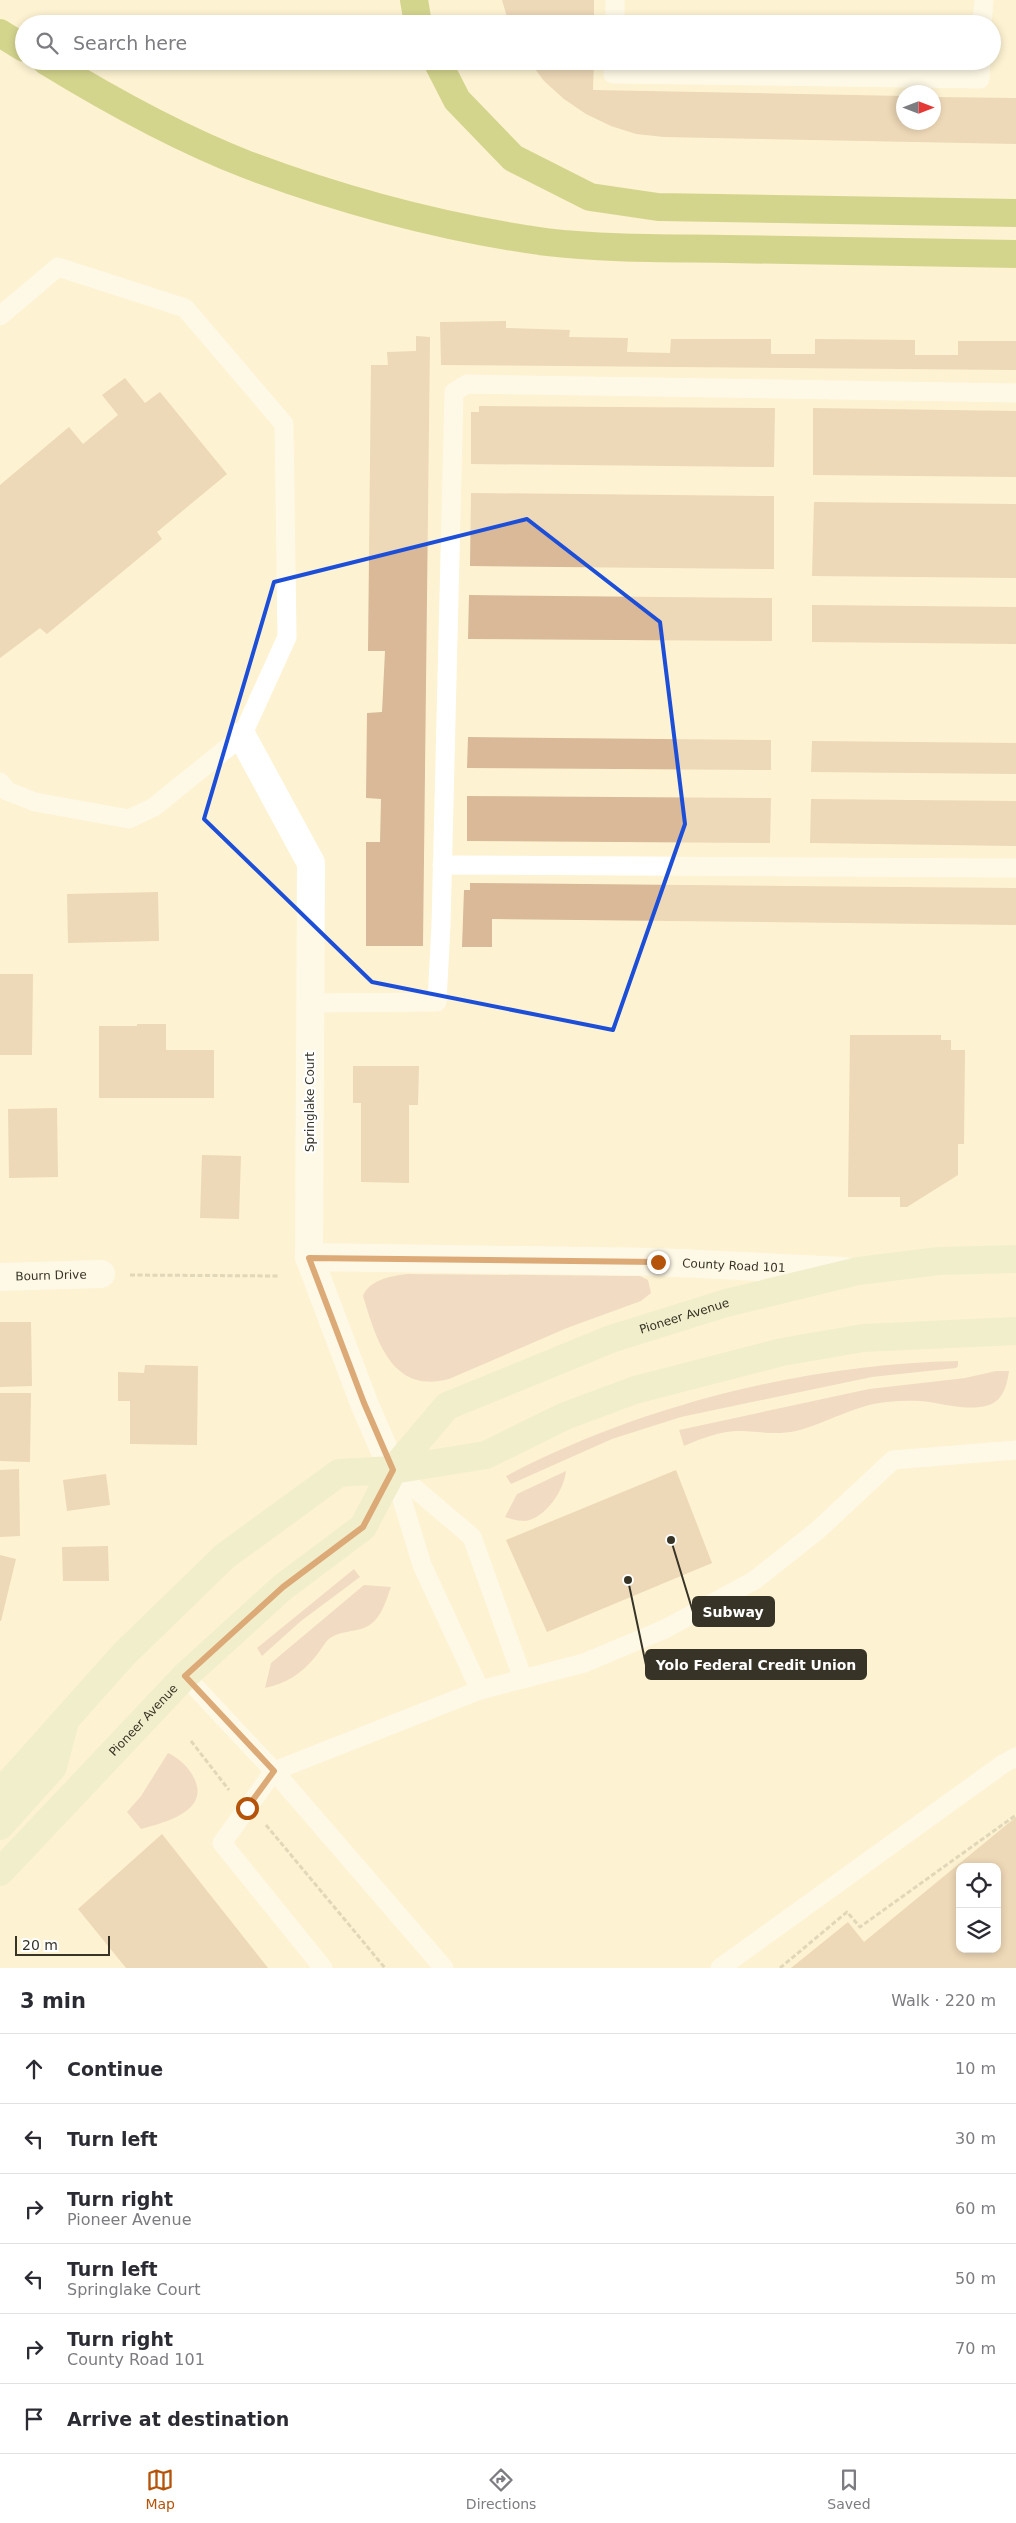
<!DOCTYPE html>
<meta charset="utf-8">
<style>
body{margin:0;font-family:"DejaVu Sans",sans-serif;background:#f2f2f3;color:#2b2b33}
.controls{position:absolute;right:15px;bottom:15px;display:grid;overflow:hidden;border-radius:10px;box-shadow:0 2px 8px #0003}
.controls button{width:45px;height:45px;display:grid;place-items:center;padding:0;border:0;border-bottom:1px solid #e1e1e2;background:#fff;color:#2b2b33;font:25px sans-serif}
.compass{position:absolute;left:896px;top:85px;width:45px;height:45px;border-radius:50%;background:#fff;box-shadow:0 2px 8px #0003;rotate:90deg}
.scale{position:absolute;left:15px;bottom:12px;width:95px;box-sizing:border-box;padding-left:5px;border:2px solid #373427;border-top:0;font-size:14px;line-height:18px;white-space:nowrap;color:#373427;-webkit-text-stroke:4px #fff;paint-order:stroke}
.stop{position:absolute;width:15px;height:15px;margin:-11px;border:4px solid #b45309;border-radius:50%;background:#fff}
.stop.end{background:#b45309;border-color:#fff;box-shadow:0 1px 5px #0008}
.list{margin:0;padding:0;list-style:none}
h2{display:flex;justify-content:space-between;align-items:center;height:65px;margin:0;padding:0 20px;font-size:21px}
h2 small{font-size:16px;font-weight:400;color:#7c7c81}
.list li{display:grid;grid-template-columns:32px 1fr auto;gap:15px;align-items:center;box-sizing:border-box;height:70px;padding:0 20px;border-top:1px solid #e1e1e2}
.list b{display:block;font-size:19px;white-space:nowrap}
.list p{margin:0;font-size:16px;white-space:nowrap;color:#7c7c81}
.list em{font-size:16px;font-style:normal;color:#7c7c81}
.icon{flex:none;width:28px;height:28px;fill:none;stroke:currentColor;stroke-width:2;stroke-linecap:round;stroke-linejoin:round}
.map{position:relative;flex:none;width:1016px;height:1968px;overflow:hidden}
.search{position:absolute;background:#fff;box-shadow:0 2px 8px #0003;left:15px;right:15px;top:15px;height:55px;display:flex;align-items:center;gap:12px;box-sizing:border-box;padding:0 18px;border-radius:28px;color:#7c7c81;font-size:19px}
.sheet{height:485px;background:#fff}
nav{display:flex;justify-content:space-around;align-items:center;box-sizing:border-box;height:70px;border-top:1px solid #e1e1e2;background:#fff;font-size:14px;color:#7c7c81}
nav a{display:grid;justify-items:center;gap:2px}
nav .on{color:#b45309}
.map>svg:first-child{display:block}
</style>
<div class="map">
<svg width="1016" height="1968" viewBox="0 0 1016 1968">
<rect width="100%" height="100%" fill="#fdf3d2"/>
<g fill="#e3c1b2">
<path d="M407 1274 640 1276 648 1280 651 1293 641 1301 567 1328 449 1379C391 1395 376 1338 363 1296 369 1280 391 1276 407 1274Z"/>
<path d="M958 1361V1366L956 1368 872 1377 681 1417 612 1439 511 1484 506 1476C641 1405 806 1364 958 1361Z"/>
<path d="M996 1371H1009C1007 1384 1004 1400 989 1405 970 1411 948 1405 929 1402 915 1400 901 1401 887 1402 854 1405 828 1423 796 1431 778 1435 761 1432 743 1431 723 1430 702 1438 684 1446L679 1430 869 1389 965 1378Z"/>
<path d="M566 1471C564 1490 546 1518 525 1521 519 1521 511 1519 505 1517L517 1494Z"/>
<path d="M354 1569 360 1577 301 1621 262 1656 257 1648Z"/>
<path d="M364 1585 391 1587C385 1603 381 1621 364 1628 353 1632 341 1631 330 1638 325 1642 320 1651 316 1656 301 1674 287 1683 265 1688L271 1663Z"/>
<path d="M168 1753C180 1759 189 1767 195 1780 209 1812 163 1823 141 1829L127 1812 141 1796Z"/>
</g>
<g fill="#d9b997" fill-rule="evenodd">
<path d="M502 0H594V24H509Z"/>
<path d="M634 21 700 22V24H634Z"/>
<path d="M529 61H594L593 90 904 96V122H934V97L1016 98V144L664 137 636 134 611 126 586 114 564 99 544 81Z"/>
<path d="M506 321V328L570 330 569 337 628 338 627 352 670 353 671 339H771V354H815V339L915 340V355H958V341H1016V370L441 365 440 322Z"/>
<path d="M416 336 430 337 423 946H366V842H380L381 799 366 798 367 713 382 712 385 651H368L371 365H388L387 352 416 351Z"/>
<path d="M125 378 145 403 160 392 227 474 157 532 162 539 47 634 40 628 0 658V485L69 427 83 444 118 415 102 395Z"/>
<path d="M479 406 775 408 774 467 471 464V412H479Z"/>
<path d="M813 408 1016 411V477L813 475Z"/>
<path d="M471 493 774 496V569L470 566Z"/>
<path d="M814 502 1016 504V578L812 576Z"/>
<path d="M469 595 772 598V641L468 639Z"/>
<path d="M812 605 1016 607V644L812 642Z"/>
<path d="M468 737 771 740V770L467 768Z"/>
<path d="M812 741 1016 743V774L811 772Z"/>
<path d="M467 796 771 798 770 843 467 841Z"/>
<path d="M811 799 1016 801V846L810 843Z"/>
<path d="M470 883 1016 888V925L492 919V947H462L464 890H470Z"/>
<path d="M158 892 159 941 68 943 67 894Z"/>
<path d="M0 974H33L32 1055H0Z"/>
<path d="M137 1024H166V1050H214V1098H99V1026H137Z"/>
<path d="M850 1035H941V1040H951V1050H965L964 1144H958V1175L907 1207H900V1197H848Z"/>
<path d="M353 1066H419L418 1105H409V1183L361 1182V1103H353Z"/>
<path d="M57 1108 58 1177 9 1178 8 1109Z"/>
<path d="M202 1155 241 1156 239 1219 200 1218Z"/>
<path d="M0 1322H31L32 1386 0 1387Z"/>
<path d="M145 1365 198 1366 197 1445 130 1444V1401H118V1372L144 1373Z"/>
<path d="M0 1393H31L30 1462 0 1461Z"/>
<path d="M19 1469 20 1536 0 1537V1470Z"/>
<path d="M676 1470 712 1563 547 1632 506 1540Z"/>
<path d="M106 1474 110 1505 67 1511 63 1480Z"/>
<path d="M108 1546 109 1581H63L62 1547Z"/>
<path d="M0 1555 16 1559 1 1621H0Z"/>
<path d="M1016 1817V1968H791L848 1922 864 1942ZM960 1867H997V1949H960Z"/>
<path d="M162 1834 268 1968H126L78 1909Z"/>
</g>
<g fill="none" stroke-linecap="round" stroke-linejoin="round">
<g stroke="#bfb79c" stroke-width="3" stroke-dasharray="5 2.5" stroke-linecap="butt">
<path d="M130 1275 278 1276"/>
<path d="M191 1741 229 1790"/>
<path d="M266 1825 385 1968"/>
<path d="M780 1968 847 1912 860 1927 1016 1815"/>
</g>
<g stroke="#fff" stroke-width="19">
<path d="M615 24V0"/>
<path d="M982 24 984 0"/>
<path d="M613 61V74L980 79 981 61"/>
<path d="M0 316 58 267 185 308 284 424 287 637 242 736 154 807 129 819 35 802 7 791 0 782"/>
<path d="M442 865 1016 868"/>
<path d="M310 1003 437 1002 441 925 454 392 467 384 1016 393"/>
<path d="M393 1470 472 1537 523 1679"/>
<path d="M393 1470 422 1565 480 1690"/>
<path d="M185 1676 274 1771 222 1843 323 1968"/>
<path d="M444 1968 274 1771 480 1690 584 1663 665 1629 755 1580 818 1530 893 1460 1016 1450"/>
<path d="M720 1968 1003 1764 1016 1757"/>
</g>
<g stroke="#fff" stroke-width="28">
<path d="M242 736 311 863 309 1257 364 1403 393 1470"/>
<path id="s1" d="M309 1257 658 1262 844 1271"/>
<path id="s2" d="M0 1277 101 1274"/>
</g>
<g stroke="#e3e8c4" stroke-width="28">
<path d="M0 1793 124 1654 225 1556 339 1473 393 1470 486 1455 565 1416 635 1390 782 1352 863 1338 1016 1331"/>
<path d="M0 1826 53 1767 64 1725"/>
<path id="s3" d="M0 1872 185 1676 283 1587 363 1527 393 1470 447 1406 611 1339 726 1303 858 1271 939 1261 1016 1259"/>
</g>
<g stroke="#a3b23b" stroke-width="28">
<path d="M414 0 418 24"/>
<path d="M0 33 24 48"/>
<path d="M46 61C108 99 181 139 248 165 344 201 445 228 546 242 606 249 668 248 728 249 824 251 920 253 1016 254"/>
<path d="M437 61 457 100 513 158 590 197 658 207 1016 213"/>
</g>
</g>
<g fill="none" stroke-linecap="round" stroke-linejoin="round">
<path stroke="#b45309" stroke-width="6" d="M247 1808 274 1771 185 1676 283 1587 363 1527 393 1470 364 1403 309 1258 658 1262"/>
</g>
<path d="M0 0H1016V1968H0ZM527 519 660 622 685 824 613 1030 372 982 204 819 274 582Z" fill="#fdf3d2" fill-opacity=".55" fill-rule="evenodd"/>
<path fill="none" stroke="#1d4ed8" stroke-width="4" stroke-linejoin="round" d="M527 519 660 622 685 824 613 1030 372 982 204 819 274 582Z"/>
<g text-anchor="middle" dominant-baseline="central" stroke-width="4.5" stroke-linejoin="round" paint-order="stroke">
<g font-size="12" fill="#373427" stroke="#fff">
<text transform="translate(310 1102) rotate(-90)">Springlake Court</text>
<text stroke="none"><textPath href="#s1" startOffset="425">County Road 101</textPath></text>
<text stroke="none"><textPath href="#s2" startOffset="51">Bourn Drive</textPath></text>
<text stroke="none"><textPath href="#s3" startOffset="904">Pioneer Avenue</textPath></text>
<text stroke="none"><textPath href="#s3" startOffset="209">Pioneer Avenue</textPath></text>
</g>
</g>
<path fill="none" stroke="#373427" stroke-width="2" d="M671 1540L693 1612M628 1580L646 1665"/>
<g fill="#373427" stroke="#fff" stroke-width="2">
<circle cx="671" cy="1540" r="5"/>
<circle cx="628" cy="1580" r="5"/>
</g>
<g fill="#373427" stroke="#373427" stroke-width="2">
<rect x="693" y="1597" width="81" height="29" rx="5"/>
<rect x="646" y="1650" width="220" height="29" rx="5"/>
</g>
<g font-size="14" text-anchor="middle" font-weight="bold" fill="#fff">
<text x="733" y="1617">Subway</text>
<text x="756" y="1670">Yolo Federal Credit Union</text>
</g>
</svg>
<div class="controls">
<button><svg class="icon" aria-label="locate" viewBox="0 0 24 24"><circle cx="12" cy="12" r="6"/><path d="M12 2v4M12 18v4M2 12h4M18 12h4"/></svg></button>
<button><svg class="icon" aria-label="layers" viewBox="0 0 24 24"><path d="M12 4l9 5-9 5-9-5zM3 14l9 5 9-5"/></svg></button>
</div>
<svg class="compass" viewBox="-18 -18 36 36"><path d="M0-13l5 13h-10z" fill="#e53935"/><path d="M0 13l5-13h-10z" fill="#7c7c81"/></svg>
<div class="scale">20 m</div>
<div class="stop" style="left:247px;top:1808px"></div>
<div class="stop end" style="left:658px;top:1262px"></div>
<div class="search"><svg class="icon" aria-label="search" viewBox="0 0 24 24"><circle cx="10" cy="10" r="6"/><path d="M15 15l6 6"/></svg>Search here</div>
</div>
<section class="sheet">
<h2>3 min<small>Walk · 220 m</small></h2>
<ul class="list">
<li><svg class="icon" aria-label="ahead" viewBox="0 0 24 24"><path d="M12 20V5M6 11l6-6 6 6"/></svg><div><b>Continue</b></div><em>10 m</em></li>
<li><svg class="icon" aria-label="left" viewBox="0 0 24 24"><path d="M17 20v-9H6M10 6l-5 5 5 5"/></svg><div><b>Turn left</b></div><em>30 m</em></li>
<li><svg class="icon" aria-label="right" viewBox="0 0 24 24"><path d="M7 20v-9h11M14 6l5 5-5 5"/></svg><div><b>Turn right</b><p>Pioneer Avenue</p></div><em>60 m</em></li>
<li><svg class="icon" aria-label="left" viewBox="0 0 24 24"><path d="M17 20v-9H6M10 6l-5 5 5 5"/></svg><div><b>Turn left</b><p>Springlake Court</p></div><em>50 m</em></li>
<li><svg class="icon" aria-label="right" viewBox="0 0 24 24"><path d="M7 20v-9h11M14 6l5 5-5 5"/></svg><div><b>Turn right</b><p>County Road 101</p></div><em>70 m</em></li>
<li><svg class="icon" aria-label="arrive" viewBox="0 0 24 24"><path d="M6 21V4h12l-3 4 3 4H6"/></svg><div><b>Arrive at destination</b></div></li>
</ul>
</section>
<nav>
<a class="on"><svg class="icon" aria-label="map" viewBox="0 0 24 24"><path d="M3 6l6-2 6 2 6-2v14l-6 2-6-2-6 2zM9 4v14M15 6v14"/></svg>Map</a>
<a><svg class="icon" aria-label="directions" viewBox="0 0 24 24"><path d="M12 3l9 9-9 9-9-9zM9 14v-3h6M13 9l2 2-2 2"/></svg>Directions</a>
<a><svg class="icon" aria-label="saved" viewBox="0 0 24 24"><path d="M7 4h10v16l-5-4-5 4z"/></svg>Saved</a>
</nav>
